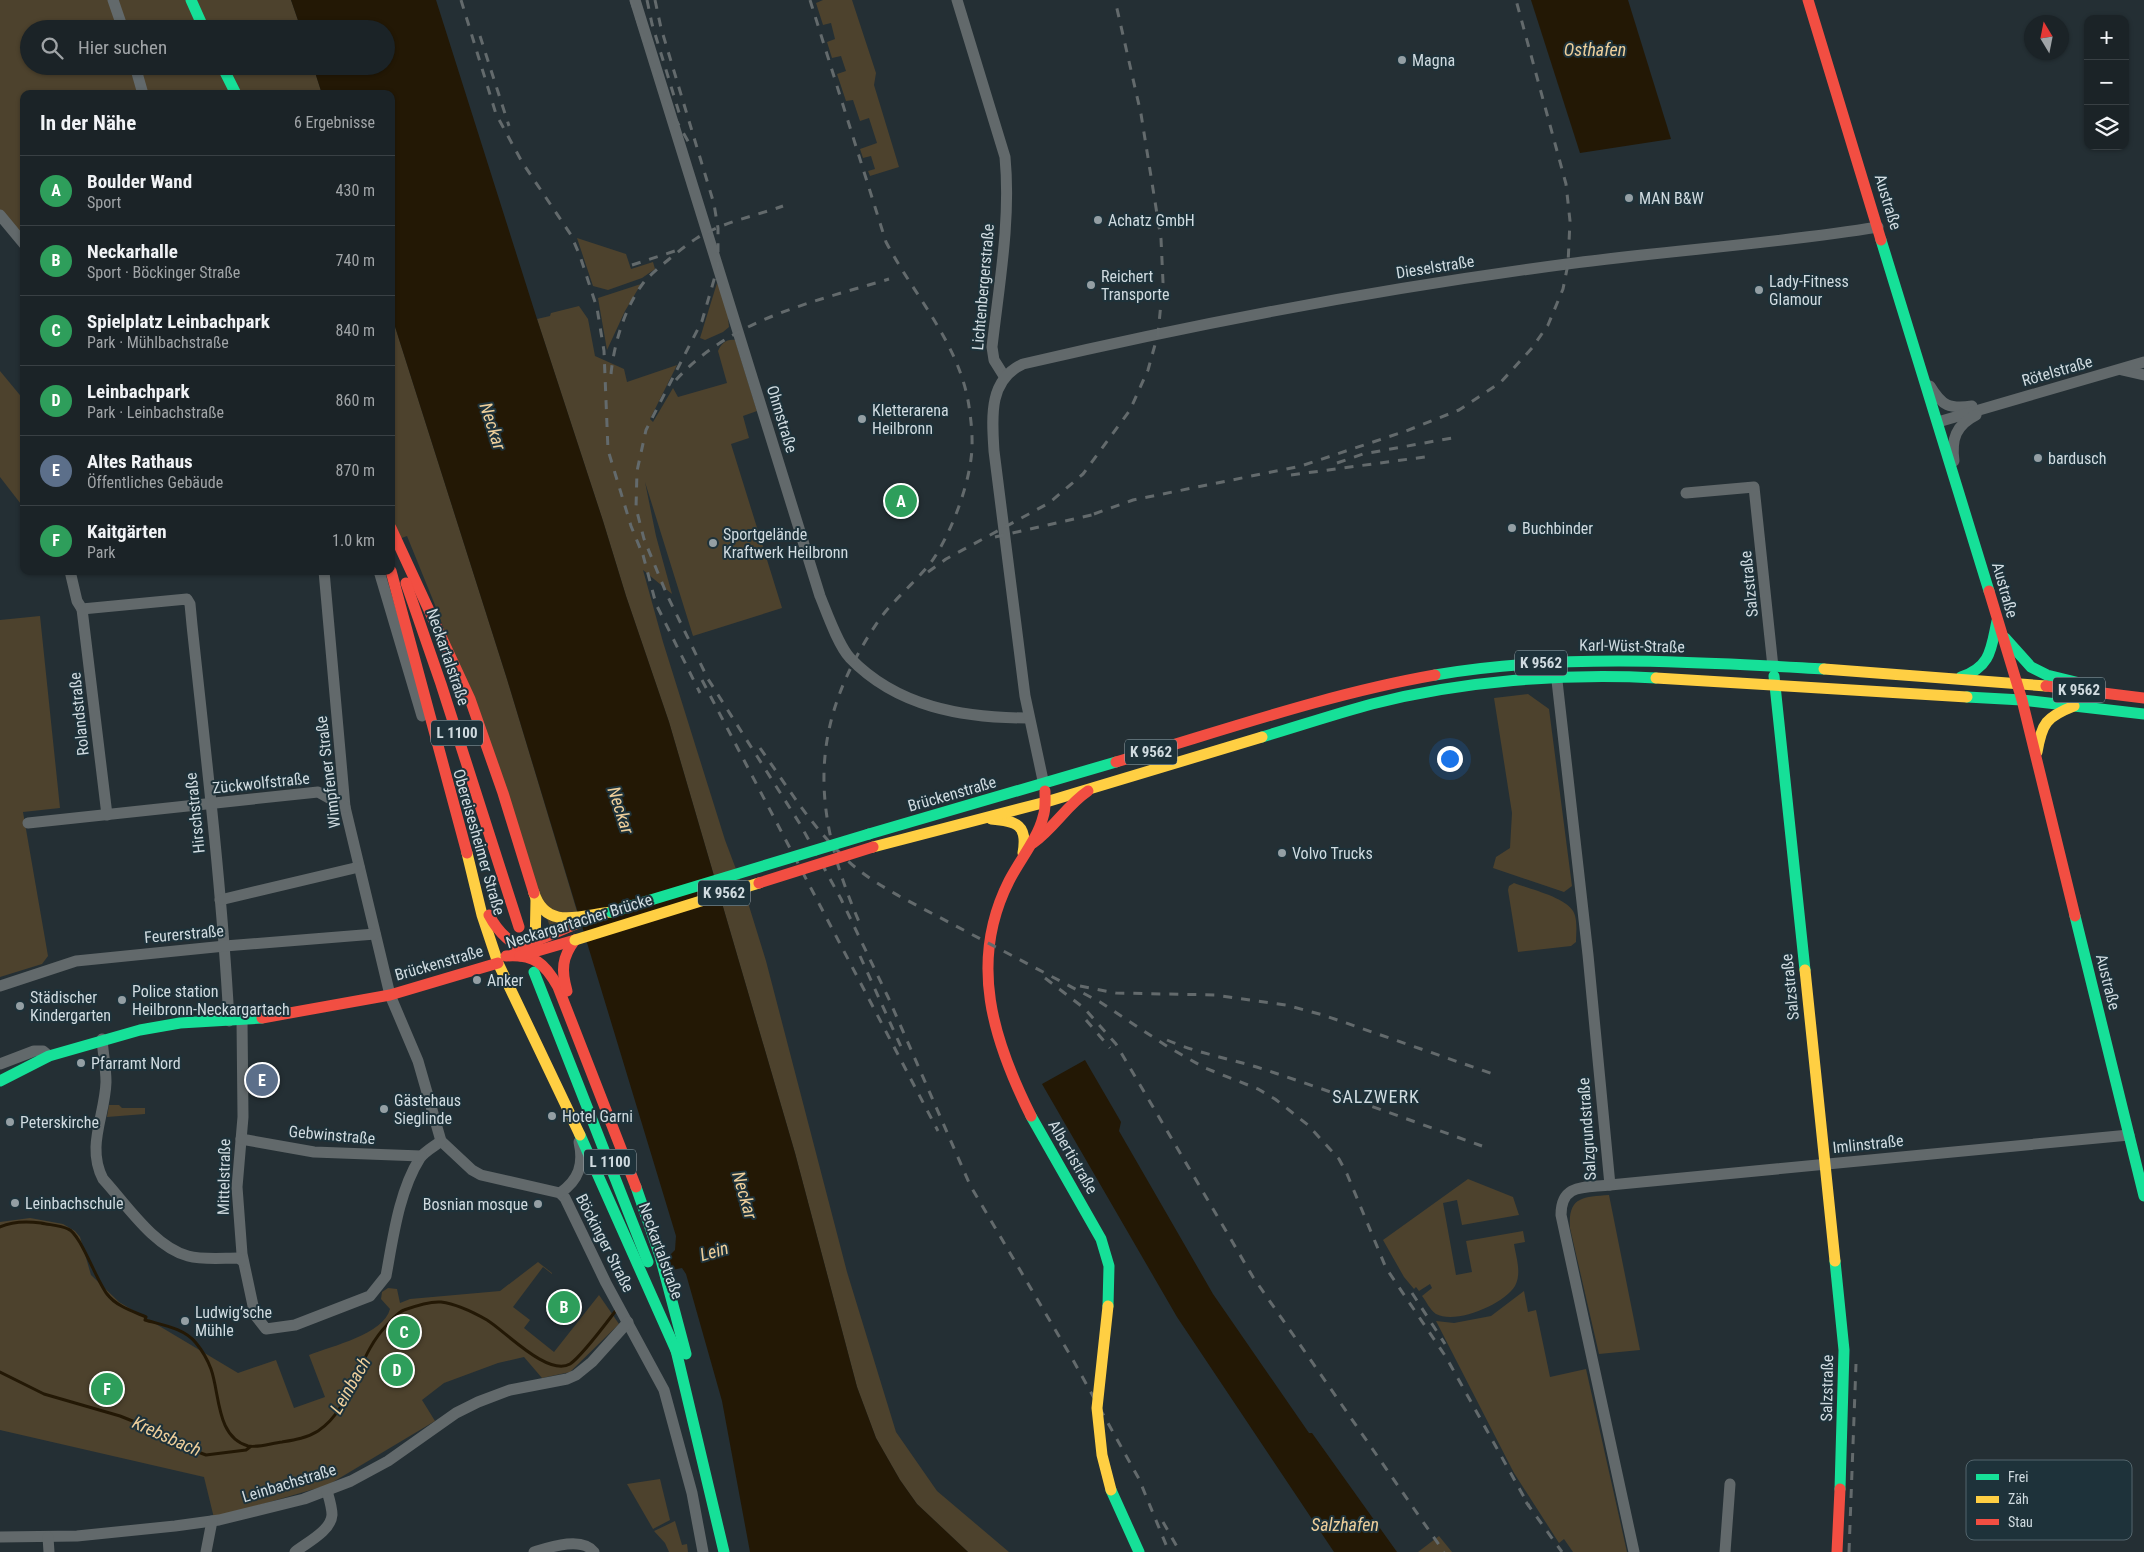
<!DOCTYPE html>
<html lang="de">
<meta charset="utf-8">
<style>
body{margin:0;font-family:"Roboto Condensed",sans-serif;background:#242b2f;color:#f1f3f6}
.controls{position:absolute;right:15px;top:15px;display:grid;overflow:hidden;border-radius:10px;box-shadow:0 1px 4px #0004}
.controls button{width:45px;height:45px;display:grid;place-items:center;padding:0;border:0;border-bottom:1px solid #394044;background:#1b2327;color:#f1f3f6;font:25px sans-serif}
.compass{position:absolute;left:2024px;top:15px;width:45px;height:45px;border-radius:50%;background:#1b2327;box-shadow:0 1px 4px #0004;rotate:350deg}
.you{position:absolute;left:1449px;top:758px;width:18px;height:18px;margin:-12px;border:4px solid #fff;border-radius:50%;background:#1a73e8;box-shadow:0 0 0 8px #1a73e833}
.badge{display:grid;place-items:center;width:32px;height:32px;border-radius:50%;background:#2563eb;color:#fff;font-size:16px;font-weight:700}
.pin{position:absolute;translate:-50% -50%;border:2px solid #fff;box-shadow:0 1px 5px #0006}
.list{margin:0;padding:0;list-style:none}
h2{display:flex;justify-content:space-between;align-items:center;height:65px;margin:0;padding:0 20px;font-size:21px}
h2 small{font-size:16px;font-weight:400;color:#a0a4a7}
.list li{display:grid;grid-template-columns:32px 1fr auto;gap:15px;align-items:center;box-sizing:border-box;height:70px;padding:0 20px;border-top:1px solid #394044}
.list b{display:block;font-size:19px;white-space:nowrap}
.list p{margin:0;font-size:16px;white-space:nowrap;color:#a0a4a7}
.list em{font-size:16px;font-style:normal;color:#a0a4a7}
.icon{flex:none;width:28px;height:28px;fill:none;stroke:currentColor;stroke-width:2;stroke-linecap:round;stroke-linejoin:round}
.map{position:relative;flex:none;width:2144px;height:1552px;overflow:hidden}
.search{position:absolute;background:#1b2327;box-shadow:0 1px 4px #0004;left:20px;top:20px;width:375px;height:55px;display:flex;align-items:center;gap:12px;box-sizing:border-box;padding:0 18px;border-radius:28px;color:#a0a4a7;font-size:19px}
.panel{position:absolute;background:#1b2327;box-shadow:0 1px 4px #0004;left:20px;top:90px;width:375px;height:485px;border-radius:10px}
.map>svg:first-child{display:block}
</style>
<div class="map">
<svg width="2144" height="1552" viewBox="0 0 2144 1552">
<rect width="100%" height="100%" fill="#242f34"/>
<g fill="#4d422d">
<path d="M0 0H291L301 29H29V66H313L322 94H24V238L0 210Z"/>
<path d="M823 0H852L876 73 874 85 899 167 870 176 868 171 875 169 871 156 863 158 860 149 877 143 869 118 860 121 853 100 846 101 837 74 846 71 841 56 832 58 827 42 835 39 831 23 823 25 816 3Z"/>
<path d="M577 238 626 254 631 269 653 262 655 269 642 278 608 290 593 286Z"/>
<path d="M717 283 727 307 729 327 723 332 705 340 700 338Z"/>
<path d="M641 284 625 311 607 350 598 298Z"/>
<path d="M579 306 588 319 595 356 624 369 627 382 677 365 650 419 653 422 673 388 678 397 727 383 718 351C722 343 726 339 735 340L757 411 743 416 749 438 731 444 782 608 693 636 645 482 656 536 672 594 643 570 663 642 725 840 745 893 766 961 847 1272 896 1432 937 1491 1009 1552H968L917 1504 900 1480 876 1438 857 1387 795 1153 669 722 626 596 603 521 537 319 550 316 551 313Z"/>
<path d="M391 314 507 679 582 928 554 938 437 610 407 536 391 542Z"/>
<path d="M0 371 24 400V508L0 477Z"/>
<path d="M40 616 60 808 23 812 48 956 42 964 0 977V620Z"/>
<path d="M1528 694 1549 709 1572 886 1564 892 1493 868 1496 857 1510 848 1512 813 1494 698Z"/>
<path d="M1514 883C1530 889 1565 897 1573 911 1578 919 1576 934 1576 942L1571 946 1518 952 1508 890 1509 886Z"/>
<path d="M109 1105H119L122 1108H145V1114L107 1117Z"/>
<path d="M1468 1179 1513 1197 1519 1215 1462 1225 1457 1200 1443 1203 1456 1275 1472 1272 1466 1241 1523 1231 1525 1242 1514 1244C1516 1257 1522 1273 1515 1286 1504 1304 1456 1325 1436 1314 1430 1310 1426 1301 1422 1296L1432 1288 1430 1284 1419 1291 1416 1287 1414 1289 1404 1277 1383 1240Z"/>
<path d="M1609 1195 1640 1350 1599 1354 1570 1228C1568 1197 1582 1197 1609 1195Z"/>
<path d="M30 1218 63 1224 75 1231 80 1237 91 1275 119 1302 238 1373 276 1360 294 1408 325 1397 309 1355C332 1346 384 1334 390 1309L381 1299 382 1292 388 1288 397 1289 400 1303 410 1299 500 1291 538 1262 552 1273V1274L543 1267 513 1307 530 1320 524 1328 554 1352 599 1295 619 1324 570 1372 542 1378 524 1357 498 1363 444 1383 422 1400 435 1421 328 1485 214 1518 204 1477 0 1430V1222Z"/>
<path d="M1524 1291 1528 1312 1536 1310 1550 1377 1586 1369 1627 1552H1573L1564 1539 1559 1543 1514 1473 1436 1321 1454 1323 1491 1316Z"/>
<path d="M660 1479 670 1520 653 1529 627 1484Z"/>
<path d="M675 1521 682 1545 687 1544 688 1552H669L665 1543 654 1531Z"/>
<path d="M1439 1536 1452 1552H1418Z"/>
</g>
<g fill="#231805">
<path d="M291 0H436L537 319 603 521 626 596 669 722 795 1153 857 1387 876 1438 900 1480 917 1504 968 1552H750L722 1401 686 1274 682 1268 672 1270 668 1257 675 1250 676 1236 507 679 391 314V94H322L313 66H386V29H301Z"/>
<path d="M1531 0H1628L1671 139 1580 153Z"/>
<path d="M1085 1060 1121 1122 1119 1131 1213 1294 1309 1433H1312L1397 1552H1334L1177 1317 1042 1084Z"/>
</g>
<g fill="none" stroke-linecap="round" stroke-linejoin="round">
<g stroke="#231805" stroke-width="3">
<path d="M0 1227C13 1221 26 1221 41 1223 49 1225 60 1225 68 1229 80 1233 96 1280 107 1294 116 1306 132 1311 146 1317L145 1320C162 1325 184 1328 196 1343 201 1349 208 1361 211 1369 220 1394 216 1437 248 1446 258 1448 272 1443 282 1442 294 1440 307 1438 318 1431 353 1408 357 1355 387 1325 392 1320 398 1312 404 1310 415 1306 430 1301 441 1302 457 1304 473 1312 487 1320 505 1331 548 1377 570 1364 582 1356 607 1322 617 1309"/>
<path d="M0 1372 44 1394 120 1416 155 1430 186 1442 198 1452 206 1455 246 1450 250 1447"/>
</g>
<g stroke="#62696b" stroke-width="11">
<path d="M113 0 123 29"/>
<path d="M635 0 820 596C827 613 838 645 850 658 897 707 963 718 1028 718"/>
<path d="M957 0 1005 157C1011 220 999 285 992 347L994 360 1004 376"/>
<path d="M135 66 143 94"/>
<path d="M0 215 24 244"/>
<path d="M2122 370 2144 375"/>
<path d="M1930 386C1942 406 1949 409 1972 406"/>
<path d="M1938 422 2144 362"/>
<path d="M1954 461C1951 439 1956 425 1976 415"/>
<path d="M1686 493 1754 487 1773 667"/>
<path d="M70 571 77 601 82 609"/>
<path d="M324 571 345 807 390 995 418 1061 441 1141 472 1170 481 1175 560 1193 565 1198 606 1283 664 1390 692 1493 703 1552"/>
<path d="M379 571 422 716"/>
<path d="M1556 672 1588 955 1610 1185"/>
<path d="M1044 785 1025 696 994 451C992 418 988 380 1023 364 1203 322 1384 288 1567 264 1671 250 1775 244 1878 227"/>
<path d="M107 815 82 609 187 599 190 604 192 625C206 757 222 889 229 1021"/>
<path d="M28 823 318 792 345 807"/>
<path d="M220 900 359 867"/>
<path d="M0 986 76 961 225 946 375 934"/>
<path d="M242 1020 243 1117 237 1187 242 1254 255 1315 266 1329 295 1325 370 1296 386 1276C393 1238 399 1191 420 1158 425 1151 435 1146 441 1141"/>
<path d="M102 1039C103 1053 106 1068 106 1082 105 1116 86 1146 103 1179 126 1204 154 1247 188 1256 203 1260 222 1258 238 1258L243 1261"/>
<path d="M0 1064 34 1051H43L49 1056"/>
<path d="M241 1139 314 1152 421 1156"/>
<path d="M560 1193C579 1180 584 1164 579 1142"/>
<path d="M0 1537 77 1536 175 1526 219 1520 304 1499 351 1481 388 1461 456 1413 478 1402 510 1390 567 1379 576 1375 592 1362 628 1322"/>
<path d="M48 1537 49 1552"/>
<path d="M206 1552 212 1521"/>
<path d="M295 1552C306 1543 331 1531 332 1515 332 1507 329 1498 327 1491"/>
<path d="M534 1552C550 1547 582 1536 594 1552"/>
<path d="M1634 1552 1561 1215C1561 1183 1585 1188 1610 1185L2129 1135"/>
<path d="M1725 1552 1730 1484"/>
</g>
<g stroke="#16e098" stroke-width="11">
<path d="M191 0 204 29"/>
<path d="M222 66 236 94"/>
<path d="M1881 240 1989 591"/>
<path d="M2005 638 2031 667 2047 675 2084 684"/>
<path d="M1435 675C1564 653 1695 662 1824 669"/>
<path d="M1774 676 1805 970"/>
<path d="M1961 677C1991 667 1991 649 1997 621"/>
<path d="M1967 697 2022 700 2144 714"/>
<path d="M1262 737C1299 726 1335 714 1372 704 1461 681 1564 673 1656 678"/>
<path d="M869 834 1116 762"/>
<path d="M2075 916 2144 1196"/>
<path d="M534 972 648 1262"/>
<path d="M0 1081 49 1056 140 1030 180 1023 262 1018"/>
<path d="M1031 1116 1101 1239 1109 1266 1108 1306"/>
<path d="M580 1135 678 1355"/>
<path d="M636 1187 660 1256 686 1354"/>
<path d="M1835 1261 1844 1350 1840 1489"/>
<path d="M675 1346 724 1552"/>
<path d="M1111 1490 1139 1552"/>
</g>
<g stroke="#ffcf43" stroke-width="11">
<path d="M1824 669 2046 686"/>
<path d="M1656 678 1967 697"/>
<path d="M2037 752C2042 723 2046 717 2074 706"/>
<path d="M991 819C1017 821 1028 825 1023 853"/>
<path d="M873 847 1046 802 1262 737"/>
<path d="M467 853 482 915 498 963 580 1135"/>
<path d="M534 893C546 931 582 915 611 912"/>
<path d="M535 949 536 900"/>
<path d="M1805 970 1835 1261"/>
</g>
<g stroke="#f24e42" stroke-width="11">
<path d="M1808 0 1881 240"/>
<path d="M391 528 470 699 503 793 534 893"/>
<path d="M391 571 467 853"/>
<path d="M406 583 441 684 519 927"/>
<path d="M1989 591 2022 700 2075 916"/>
<path d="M2046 686 2144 698"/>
<path d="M1116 762C1222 731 1327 694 1435 675"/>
<path d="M1033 843C1054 828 1067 805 1088 791"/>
<path d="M489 915C499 934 512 945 532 952"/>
<path d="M515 950 578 923"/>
<path d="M506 956C534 954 545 963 558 987L636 1187"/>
<path d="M520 956 575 940"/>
<path d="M567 991C561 970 562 957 575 940"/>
<path d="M262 1018 390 995 498 963"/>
<path d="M1031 1116C993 1040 968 962 1009 881 1019 861 1038 838 1043 817 1046 809 1045 800 1045 791"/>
<path d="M1837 1552 1840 1489"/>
</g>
<g stroke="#636a6c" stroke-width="3" stroke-dasharray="9 9" stroke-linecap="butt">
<path d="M461 0 496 114 522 162 571 235 580 256 597 308 604 351 608 450 631 526 642 553"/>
<path d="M631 0 662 96 692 148"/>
<path d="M647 0 652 24 681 119"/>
<path d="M655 0 661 28 714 204 718 228V266L702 321 646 430 637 471 636 508 644 539 667 595 708 679 800 824 841 899 888 997 970 1185 1073 1360 1139 1479 1169 1552"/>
<path d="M810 0 886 242C916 299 963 347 970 414 972 428 973 445 971 459 967 491 950 535 932 561 916 582 894 599 879 620 807 725 811 811 860 924"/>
<path d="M480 36 509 126"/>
<path d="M632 265 678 250"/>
<path d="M611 374C614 343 625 307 644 282 651 273 687 244 697 238 723 222 755 216 783 206"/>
<path d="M676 380C731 319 813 302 889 279"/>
<path d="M1337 463 1363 454 1452 438"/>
<path d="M1291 475 1432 456"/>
<path d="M1094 514 1133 500 1301 466 1406 431 1459 410 1501 382 1532 348 1548 325 1563 289 1568 264 1570 221 1566 184 1516 0"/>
<path d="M995 537 1100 513"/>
<path d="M643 555 656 604 700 693"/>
<path d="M928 572 946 559 1049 503 1083 474 1130 410 1148 370 1158 334 1163 282 1161 239 1141 114 1115 0"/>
<path d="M702 680 938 1131"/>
<path d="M760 748C787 786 811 826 845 858 861 874 880 885 899 896L1100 1002 1168 1047 1205 1068 1258 1089 1275 1099 1308 1125 1339 1159 1347 1174 1386 1268 1446 1357 1529 1506"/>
<path d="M860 956 902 1049"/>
<path d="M1045 978 1084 1008 1116 1044 1253 1277 1444 1552"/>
<path d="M1080 986 1116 993 1215 995 1286 1005 1323 1015 1496 1075"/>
<path d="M1086 1020 1110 1048"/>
<path d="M1167 1040C1199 1054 1233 1059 1266 1070 1338 1094 1410 1120 1482 1146"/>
<path d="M1412 1293 1445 1344"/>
<path d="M1526 1502 1562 1552"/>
<path d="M1163 1522 1180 1552"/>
<path d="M1849 1552 1856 1364"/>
</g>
<path stroke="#16e098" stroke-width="11" d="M611 912 869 834"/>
<g stroke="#ffcf43" stroke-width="11">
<path d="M575 940 759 883"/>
<path d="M1108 1306 1097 1408 1102 1455 1111 1490"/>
</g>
<path stroke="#f24e42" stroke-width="11" d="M759 883 873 847"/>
</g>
<g fill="#949fa4" stroke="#1e323a" stroke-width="2">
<circle cx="1402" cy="60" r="5"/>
<circle cx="1629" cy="198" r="5"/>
<circle cx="1098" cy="220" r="5"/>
<circle cx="1091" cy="285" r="5"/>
<circle cx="1759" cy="290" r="5"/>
<circle cx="862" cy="419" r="5"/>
<circle cx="2038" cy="458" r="5"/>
<circle cx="1512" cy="528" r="5"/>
<circle cx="713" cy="543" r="5"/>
<circle cx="1282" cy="853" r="5"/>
<circle cx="477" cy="980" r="5"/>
<circle cx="122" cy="1000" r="5"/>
<circle cx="20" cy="1006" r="5"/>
<circle cx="81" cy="1063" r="5"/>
<circle cx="384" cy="1109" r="5"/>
<circle cx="552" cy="1116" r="5"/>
<circle cx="10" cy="1122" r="5"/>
<circle cx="15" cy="1203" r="5"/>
<circle cx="538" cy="1204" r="5"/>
<circle cx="185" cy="1321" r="5"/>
</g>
<g text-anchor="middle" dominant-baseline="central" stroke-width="4" stroke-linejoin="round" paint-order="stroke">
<g fill="#1e323a" stroke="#9ba8ae" stroke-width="1">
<rect x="1515" y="650.5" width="52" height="25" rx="4"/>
<rect x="2053" y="677.5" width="52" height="25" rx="4"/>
<rect x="431" y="720.5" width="52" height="25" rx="4"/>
<rect x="1125" y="739.5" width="52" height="25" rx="4"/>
<rect x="698" y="880.5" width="52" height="25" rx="4"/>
<rect x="584" y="1149.5" width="52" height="25" rx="4"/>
</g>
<g font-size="15" font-weight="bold" fill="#d0dbe0">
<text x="1541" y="663">K 9562</text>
<text x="2079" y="690">K 9562</text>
<text x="457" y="733">L 1100</text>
<text x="1151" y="752">K 9562</text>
<text x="724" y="893">K 9562</text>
<text x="610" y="1162">L 1100</text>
</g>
<g font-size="16" fill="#d0dbe0" stroke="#1e323a" text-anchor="start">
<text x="1412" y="60">Magna</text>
<text x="1639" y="198">MAN B&amp;W</text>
<text x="1108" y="220">Achatz GmbH</text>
<text x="1101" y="276">Reichert<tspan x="1101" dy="18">Transporte</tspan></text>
<text x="1769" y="281">Lady-Fitness<tspan x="1769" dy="18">Glamour</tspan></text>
<text x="872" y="410">Kletterarena<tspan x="872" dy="18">Heilbronn</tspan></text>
<text x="2048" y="458">bardusch</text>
<text x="1522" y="528">Buchbinder</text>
<text x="723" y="534">Sportgelände<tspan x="723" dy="18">Kraftwerk Heilbronn</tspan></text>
<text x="1292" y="853">Volvo Trucks</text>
<text x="487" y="980">Anker</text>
<text x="132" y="991">Police station<tspan x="132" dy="18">Heilbronn-Neckargartach</tspan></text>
<text x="30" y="997">Städischer<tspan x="30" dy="18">Kindergarten</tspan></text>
<text x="91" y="1063">Pfarramt Nord</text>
<text x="394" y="1100">Gästehaus<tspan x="394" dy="18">Sieglinde</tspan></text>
<text x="562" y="1116">Hotel Garni</text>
<text x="20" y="1122">Peterskirche</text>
<text x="25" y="1203">Leinbachschule</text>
<text x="528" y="1204" text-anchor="end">Bosnian mosque</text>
<text x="195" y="1312">Ludwig’sche<tspan x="195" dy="18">Mühle</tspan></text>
</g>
<g font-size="16" fill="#d0dbe0" stroke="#1e323a">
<text transform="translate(1888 202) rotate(73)">Austraße</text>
<text transform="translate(1435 267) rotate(-9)">Dieselstraße</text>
<text transform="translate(983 287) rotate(-85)">Lichtenbergerstraße</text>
<text transform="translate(2057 371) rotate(-16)">Rötelstraße</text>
<text transform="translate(782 419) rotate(73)">Ohmstraße</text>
<text transform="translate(1749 584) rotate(-96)">Salzstraße</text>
<text transform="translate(2005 590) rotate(74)">Austraße</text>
<text transform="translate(1632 646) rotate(1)">Karl-Wüst-Straße</text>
<text transform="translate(448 657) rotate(71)">Neckartalstraße</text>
<text transform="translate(79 714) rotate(-96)">Rolandstraße</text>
<text transform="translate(328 772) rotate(-97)">Wimpfener Straße</text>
<text transform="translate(261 783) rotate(-6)">Zückwolfstraße</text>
<text transform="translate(952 794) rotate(-16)">Brückenstraße</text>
<text transform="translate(195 813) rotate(-96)">Hirschstraße</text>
<text transform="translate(479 842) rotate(74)">Obereisesheimer Straße</text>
<text transform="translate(579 921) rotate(-17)">Neckargartacher Brücke</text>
<text transform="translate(184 934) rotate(-5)">Feurerstraße</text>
<text transform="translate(439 963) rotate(-16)">Brückenstraße</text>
<text transform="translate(2108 982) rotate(76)">Austraße</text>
<text transform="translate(1790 987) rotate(-96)">Salzstraße</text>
<text transform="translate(1587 1129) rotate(-94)">Salzgrundstraße</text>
<text transform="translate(332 1135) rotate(5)">Gebwinstraße</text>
<text transform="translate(1868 1144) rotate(-6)">Imlinstraße</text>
<text transform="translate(1073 1157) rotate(60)">Albertistraße</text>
<text transform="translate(224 1177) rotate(-89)">Mittelstraße</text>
<text transform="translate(605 1243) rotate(63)">Böckinger Straße</text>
<text transform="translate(661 1251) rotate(70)">Neckartalstraße</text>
<text transform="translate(1827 1388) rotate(-89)">Salzstraße</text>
<text transform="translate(289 1483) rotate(-17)">Leinbachstraße</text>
</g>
<g font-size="18" font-style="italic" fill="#eecf9b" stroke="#1e323a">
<text x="1595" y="49">Osthafen</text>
<text transform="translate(493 426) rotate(72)">Neckar</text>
<text transform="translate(621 810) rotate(72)">Neckar</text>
<text transform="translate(745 1195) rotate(74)">Neckar</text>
<text transform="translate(714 1251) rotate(-16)">Lein</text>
<text transform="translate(350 1385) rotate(-60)">Leinbach</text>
<text transform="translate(167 1436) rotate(24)">Krebsbach</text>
<text x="1345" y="1524">Salzhafen</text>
</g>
<g font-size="18" letter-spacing="1" fill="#d0dbe0" stroke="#1e323a">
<text x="1376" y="1096">SALZWERK</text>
</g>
</g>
<rect x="1966" y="1460" width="166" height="80" rx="8" fill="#1e323a" stroke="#53656c" stroke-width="1"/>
<rect x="1976" y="1474" width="23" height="6" fill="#16e098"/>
<rect x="1976" y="1496" width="23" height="7" fill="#ffcf43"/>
<rect x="1976" y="1519" width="23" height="6" fill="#f24e42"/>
<g font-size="14" fill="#d0dbe0">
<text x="2008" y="1482">Frei</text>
<text x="2008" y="1504">Zäh</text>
<text x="2008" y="1527">Stau</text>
</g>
</svg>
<div class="controls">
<button>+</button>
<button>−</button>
<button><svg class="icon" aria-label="layers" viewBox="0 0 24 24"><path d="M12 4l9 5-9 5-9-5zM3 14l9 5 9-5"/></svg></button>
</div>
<svg class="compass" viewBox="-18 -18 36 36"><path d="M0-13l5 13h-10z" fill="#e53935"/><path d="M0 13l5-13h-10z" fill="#a0a4a7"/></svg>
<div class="you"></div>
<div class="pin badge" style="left:901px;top:501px;background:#2e9e5b">A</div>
<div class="pin badge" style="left:564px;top:1307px;background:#2e9e5b">B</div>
<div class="pin badge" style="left:404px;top:1332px;background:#2e9e5b">C</div>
<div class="pin badge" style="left:397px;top:1370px;background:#2e9e5b">D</div>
<div class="pin badge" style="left:262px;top:1080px;background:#5c6f8a">E</div>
<div class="pin badge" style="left:107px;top:1389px;background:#2e9e5b">F</div>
<div class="search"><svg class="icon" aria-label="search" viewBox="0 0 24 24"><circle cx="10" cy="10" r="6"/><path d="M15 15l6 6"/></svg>Hier suchen</div>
<section class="panel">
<h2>In der Nähe<small>6 Ergebnisse</small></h2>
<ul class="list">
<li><span class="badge" style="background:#2e9e5b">A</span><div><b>Boulder Wand</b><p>Sport</p></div><em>430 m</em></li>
<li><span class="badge" style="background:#2e9e5b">B</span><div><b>Neckarhalle</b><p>Sport · Böckinger Straße</p></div><em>740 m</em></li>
<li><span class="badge" style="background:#2e9e5b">C</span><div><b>Spielplatz Leinbachpark</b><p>Park · Mühlbachstraße</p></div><em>840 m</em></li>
<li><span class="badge" style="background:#2e9e5b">D</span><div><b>Leinbachpark</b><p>Park · Leinbachstraße</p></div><em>860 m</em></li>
<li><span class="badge" style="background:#5c6f8a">E</span><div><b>Altes Rathaus</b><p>Öffentliches Gebäude</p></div><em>870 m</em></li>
<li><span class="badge" style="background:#2e9e5b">F</span><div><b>Kaitgärten</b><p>Park</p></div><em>1.0 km</em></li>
</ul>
</section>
</div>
